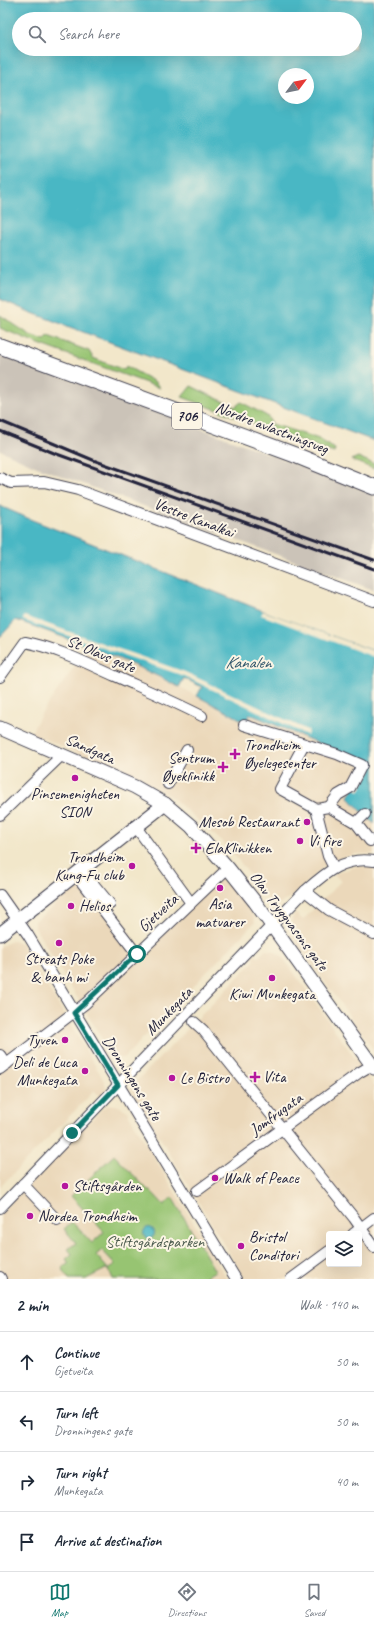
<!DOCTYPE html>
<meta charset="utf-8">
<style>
body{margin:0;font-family:Caveat,sans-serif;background:#f6f6f7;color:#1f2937}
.controls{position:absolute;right:12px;bottom:12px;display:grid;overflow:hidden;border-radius:4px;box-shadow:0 4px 16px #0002}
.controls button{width:36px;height:36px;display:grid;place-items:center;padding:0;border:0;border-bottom:1px solid #e0e1e3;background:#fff;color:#1f2937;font:20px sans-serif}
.compass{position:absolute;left:278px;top:68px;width:36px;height:36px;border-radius:50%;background:#fff;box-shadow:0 4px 16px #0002;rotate:58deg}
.stop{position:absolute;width:12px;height:12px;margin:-9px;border:3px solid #0f766e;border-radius:50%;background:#fff}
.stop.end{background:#0f766e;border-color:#fff;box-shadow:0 1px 4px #0008}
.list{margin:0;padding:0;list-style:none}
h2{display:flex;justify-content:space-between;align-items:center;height:52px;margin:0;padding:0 16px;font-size:17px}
h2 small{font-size:13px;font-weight:400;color:#747a83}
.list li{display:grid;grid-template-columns:26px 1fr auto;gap:12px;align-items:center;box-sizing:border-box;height:60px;padding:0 16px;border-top:1px solid #e0e1e3}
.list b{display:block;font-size:15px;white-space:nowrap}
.list p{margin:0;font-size:13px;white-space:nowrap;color:#747a83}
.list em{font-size:13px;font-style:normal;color:#747a83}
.icon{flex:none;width:22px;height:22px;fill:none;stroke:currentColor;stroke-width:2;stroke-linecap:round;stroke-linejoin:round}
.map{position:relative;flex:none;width:374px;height:1279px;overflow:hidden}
.search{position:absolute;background:#fff;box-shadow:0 4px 16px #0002;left:12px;right:12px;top:12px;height:44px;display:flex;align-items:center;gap:10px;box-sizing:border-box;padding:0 14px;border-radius:22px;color:#747a83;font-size:15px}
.sheet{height:292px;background:#fff}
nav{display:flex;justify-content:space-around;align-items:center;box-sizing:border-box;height:56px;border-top:1px solid #e0e1e3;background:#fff;font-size:11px;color:#747a83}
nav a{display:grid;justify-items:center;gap:2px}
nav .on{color:#0f766e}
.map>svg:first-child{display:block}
</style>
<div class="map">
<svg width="374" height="1279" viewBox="0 0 374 1279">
<rect width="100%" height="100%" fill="#fcf5e5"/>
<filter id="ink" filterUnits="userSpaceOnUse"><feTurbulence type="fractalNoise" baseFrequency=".025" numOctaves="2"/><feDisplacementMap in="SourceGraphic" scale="8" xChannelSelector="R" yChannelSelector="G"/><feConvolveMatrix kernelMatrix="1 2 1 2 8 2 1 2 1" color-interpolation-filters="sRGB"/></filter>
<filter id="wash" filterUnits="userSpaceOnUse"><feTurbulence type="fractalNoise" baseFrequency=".012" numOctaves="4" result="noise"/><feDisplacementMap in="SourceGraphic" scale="16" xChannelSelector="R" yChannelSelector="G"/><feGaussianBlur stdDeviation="0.9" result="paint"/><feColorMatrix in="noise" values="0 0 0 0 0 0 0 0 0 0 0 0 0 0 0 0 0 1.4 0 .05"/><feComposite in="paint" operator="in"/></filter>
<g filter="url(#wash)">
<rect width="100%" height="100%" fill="#f2e7ca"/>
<g fill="#ebd8ba" fill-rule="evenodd">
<path d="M89 646 152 672 245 722 250 714 364 763 365 814 374 824V854H356L335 859 324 866 288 899 281 903 272 904 262 890 227 846 174 799 153 786 31 733 41 714Z"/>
<path d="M357 866 374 867V1050L298 944 292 935 291 929 292 919 295 913 303 920 341 881 334 874Z"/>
<path d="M222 874 254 916 255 922 124 1058H118L112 1055 35 928V921L80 885 137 954Z"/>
<path d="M13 941 21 943 99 1072 105 1083 106 1088 105 1092 101 1097 94 1091 0 1187V947L5 944Z"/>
<path d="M266 950 274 951 282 956 374 1085V1279H245L132 1091 131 1087 134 1084 255 960 253 957 255 954 258 957ZM329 1234H359V1264H329Z"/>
<path d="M109 1105H116L126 1110 227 1279H0V1214L102 1109Z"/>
</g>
<path fill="#cbc3b8" d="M0 354 253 448 374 495V590L37 467 0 450Z"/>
<g fill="#97c472" stroke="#5c7356" fill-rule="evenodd">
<path d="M0 315 30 335 45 340 48 336 89 351 93 358 124 370 126 366 155 382 160 388 39 344 0 328Z"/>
<path d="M191 386 235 407 241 402 267 416 272 424 319 439 335 449 334 453 182 397Z"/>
<path d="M358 457 374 464V469L351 460Z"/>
<path d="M114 1155 148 1190H150L164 1205 172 1197 215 1271 202 1279H113L109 1270 106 1269 86 1279H69L62 1268 69 1263 66 1259 72 1254 68 1249 76 1243 64 1229 72 1222 92 1243 104 1232 71 1196ZM102 1250 115 1264 109 1270 96 1255Z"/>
</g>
<g fill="#49b7c4" stroke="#366c80" fill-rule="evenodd">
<path d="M0 0H374V441L27 311 0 299ZM19 19H355V49H19ZM284 74H308V98H284Z"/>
<path d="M0 506 32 520 276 616 374 651V824L348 797 359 777 364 763 250 714 246 722 197 696 202 687 184 678 179 687C127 659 71 640 16 620L0 637Z"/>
<circle cx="149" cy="1233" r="5.5"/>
</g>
<g fill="#f2e7ca">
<path d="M263 611 374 651V657L261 615Z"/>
<path d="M24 616 185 672 309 731 307 735 184 676 23 620Z"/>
<path d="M367 767 371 770 359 791 355 788Z"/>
</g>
</g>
<g filter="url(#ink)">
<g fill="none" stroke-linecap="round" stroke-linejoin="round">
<defs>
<g id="minor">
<path d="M0 478 11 483 44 482 78 490 374 601"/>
<path d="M0 677 25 642C57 648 86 663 115 676 144 689 173 701 202 716"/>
<path d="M244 725 337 754 362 765 350 788 338 795 329 807"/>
<path d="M304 744 280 789 316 809 329 807 356 823 370 841"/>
<path d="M168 784 187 750"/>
<path d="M316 809 328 856 334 868"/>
<path d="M0 815 62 755"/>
<path d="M356 823 365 814"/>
<path d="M136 827 191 903"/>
<path d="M82 870 110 904"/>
<path d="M76 875 137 954"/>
<path d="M305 891 329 910 374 934"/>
<path d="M0 895 28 935 236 1279"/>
<path d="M194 1022 203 1030 354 1218 374 1247"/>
<path d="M0 1055 7 1064"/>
<path d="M0 1069 86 1003 228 868"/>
<path d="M23 1184 57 1220"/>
<path d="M197 1191 360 1072 374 1064"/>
<path d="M0 1208 305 891C325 873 345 856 374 861"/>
<path d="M353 1234 374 1218"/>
<path d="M0 1277 1 1279"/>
<path d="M291 1279 329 1251"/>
</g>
<g id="major">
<path d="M0 728 135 787 165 804 191 826 228 868 255 902 374 1068"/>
<path d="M0 934 165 804"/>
</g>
<path id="highway" d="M0 346 295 455 374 487"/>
</defs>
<use href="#minor" stroke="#414050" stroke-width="12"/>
<use href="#major" stroke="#414050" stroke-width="15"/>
<use href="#highway" stroke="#414050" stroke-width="17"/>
<use href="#minor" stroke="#fff" stroke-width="10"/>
<use href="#major" stroke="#fff" stroke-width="13"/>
<use href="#highway" stroke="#fff" stroke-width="15"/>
<g stroke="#22223b" stroke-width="3">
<path d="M0 421 93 460 374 560"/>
<path d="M0 431 54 453 374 569"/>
</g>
</g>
</g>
<g fill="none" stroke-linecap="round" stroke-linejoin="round" filter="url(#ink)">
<path stroke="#0f766e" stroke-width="5" d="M72 1133 118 1085 74 1013 137 954"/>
</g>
<g fill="#b5179e" stroke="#fcf5e5" stroke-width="1.5">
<path d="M233 748h4v4h4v4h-4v4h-4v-4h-4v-4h4z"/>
<path d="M221 761h4v4h4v4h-4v4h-4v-4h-4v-4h4z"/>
<circle cx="75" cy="778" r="4"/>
<circle cx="307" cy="822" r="4"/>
<circle cx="300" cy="841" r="4"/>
<path d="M194 842h4v4h4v4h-4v4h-4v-4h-4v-4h4z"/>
<circle cx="132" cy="866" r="4"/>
<circle cx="220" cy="888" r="4"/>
<circle cx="71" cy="906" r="4"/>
<circle cx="59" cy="943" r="4"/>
<circle cx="272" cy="978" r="4"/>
<circle cx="65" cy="1040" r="4"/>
<circle cx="85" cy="1071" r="4"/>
<path d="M253 1071h4v4h4v4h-4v4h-4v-4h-4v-4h4z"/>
<circle cx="172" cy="1078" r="4"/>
<circle cx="215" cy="1178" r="4"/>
<circle cx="65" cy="1186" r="4"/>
<circle cx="30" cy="1216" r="4"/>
<circle cx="241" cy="1246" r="4"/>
</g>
<g text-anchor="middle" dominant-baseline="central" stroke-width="4" stroke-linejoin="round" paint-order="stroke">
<rect fill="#fcf5e5" stroke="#63616e" stroke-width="1" x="172" y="403" width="30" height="26" rx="3"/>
<g font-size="15" font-weight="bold" fill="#22223b">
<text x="187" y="416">706</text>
</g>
<g font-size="16" fill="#22223b" stroke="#fcf5e5">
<text transform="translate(272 428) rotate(21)">Nordre avlastningsveg</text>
<text transform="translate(194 518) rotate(21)">Vestre Kanalkai</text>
<text transform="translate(101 654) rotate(23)">St Olavs gate</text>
<text transform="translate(90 749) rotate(24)">Sandgata</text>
<text transform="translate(158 913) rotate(-43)">Gjetveita</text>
<text transform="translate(289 921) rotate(53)">Olav Tryggvasons gate</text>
<text transform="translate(169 1011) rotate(-46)">Munkegata</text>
<text transform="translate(132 1078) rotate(58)">Dronningens gate</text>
<text transform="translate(276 1114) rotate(-36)">Jomfrugata</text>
</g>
<g font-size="16" fill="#22223b" stroke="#fcf5e5" text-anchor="start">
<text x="244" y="745">Trondheim<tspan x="244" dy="18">Øyelegesenter</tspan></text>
<text x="214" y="758" text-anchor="end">Sentrum<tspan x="214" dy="18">Øyeklinikk</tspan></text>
<text x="75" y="794" text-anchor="middle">Pinsemenigheten<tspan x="75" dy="18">SION</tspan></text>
<text x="299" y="822" text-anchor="end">Mesob Restaurant</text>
<text x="308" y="841">Vi fire</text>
<text x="205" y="848">ElaKlinikken</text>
<text x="124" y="857" text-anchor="end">Trondheim<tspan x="124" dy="18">Kung-Fu club</tspan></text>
<text x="220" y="904" text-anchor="middle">Asia<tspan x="220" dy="18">matvarer</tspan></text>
<text x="79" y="906">Helios</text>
<text x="59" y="959" text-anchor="middle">Streats Poke<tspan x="59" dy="18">&amp; banh mi</tspan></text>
<text x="272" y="994" text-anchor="middle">Kiwi Munkegata</text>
<text x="57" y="1040" text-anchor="end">Tyven</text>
<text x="77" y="1062" text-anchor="end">Deli de Luca<tspan x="77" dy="18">Munkegata</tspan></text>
<text x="263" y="1077">Vita</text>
<text x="180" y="1078">Le Bistro</text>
<text x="223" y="1178">Walk of Peace</text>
<text x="73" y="1186">Stiftsgården</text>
<text x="38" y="1216">Nordea Trondheim</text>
<text x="249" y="1237">Bristol<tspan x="249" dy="18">Conditori</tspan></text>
</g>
<g font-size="16" fill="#4b5b4e" stroke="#fcf5e5">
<text x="155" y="1242">Stiftsgårdsparken</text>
</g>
<g font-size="17" font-style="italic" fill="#30566b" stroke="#fcf5e5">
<text x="248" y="662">Kanalen</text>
</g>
</g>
</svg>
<div class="controls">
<button><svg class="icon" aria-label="layers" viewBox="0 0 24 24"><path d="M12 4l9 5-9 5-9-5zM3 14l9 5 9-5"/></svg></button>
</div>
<svg class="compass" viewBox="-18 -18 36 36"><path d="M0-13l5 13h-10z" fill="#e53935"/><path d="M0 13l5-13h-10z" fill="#747a83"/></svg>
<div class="stop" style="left:137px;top:954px"></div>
<div class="stop end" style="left:72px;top:1133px"></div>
<div class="search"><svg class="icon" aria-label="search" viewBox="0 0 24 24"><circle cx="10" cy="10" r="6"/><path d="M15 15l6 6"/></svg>Search here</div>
</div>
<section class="sheet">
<h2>2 min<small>Walk · 140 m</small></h2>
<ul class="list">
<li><svg class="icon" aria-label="ahead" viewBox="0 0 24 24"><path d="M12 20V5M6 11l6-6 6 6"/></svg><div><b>Continue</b><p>Gjetveita</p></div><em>50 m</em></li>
<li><svg class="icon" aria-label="left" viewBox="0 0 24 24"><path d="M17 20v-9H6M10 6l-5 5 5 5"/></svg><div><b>Turn left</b><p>Dronningens gate</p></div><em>50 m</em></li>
<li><svg class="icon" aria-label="right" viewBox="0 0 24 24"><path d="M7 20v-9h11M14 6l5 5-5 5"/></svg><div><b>Turn right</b><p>Munkegata</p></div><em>40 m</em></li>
<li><svg class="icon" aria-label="arrive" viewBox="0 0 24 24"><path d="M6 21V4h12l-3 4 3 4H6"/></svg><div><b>Arrive at destination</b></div></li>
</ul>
</section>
<nav>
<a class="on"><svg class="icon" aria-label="map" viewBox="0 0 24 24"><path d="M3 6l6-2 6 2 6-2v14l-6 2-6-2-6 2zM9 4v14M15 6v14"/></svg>Map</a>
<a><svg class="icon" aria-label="directions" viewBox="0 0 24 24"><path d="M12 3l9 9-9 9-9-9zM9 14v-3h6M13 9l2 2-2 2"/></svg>Directions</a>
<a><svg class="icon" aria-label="saved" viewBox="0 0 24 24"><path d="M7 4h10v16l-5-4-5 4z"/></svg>Saved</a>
</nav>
